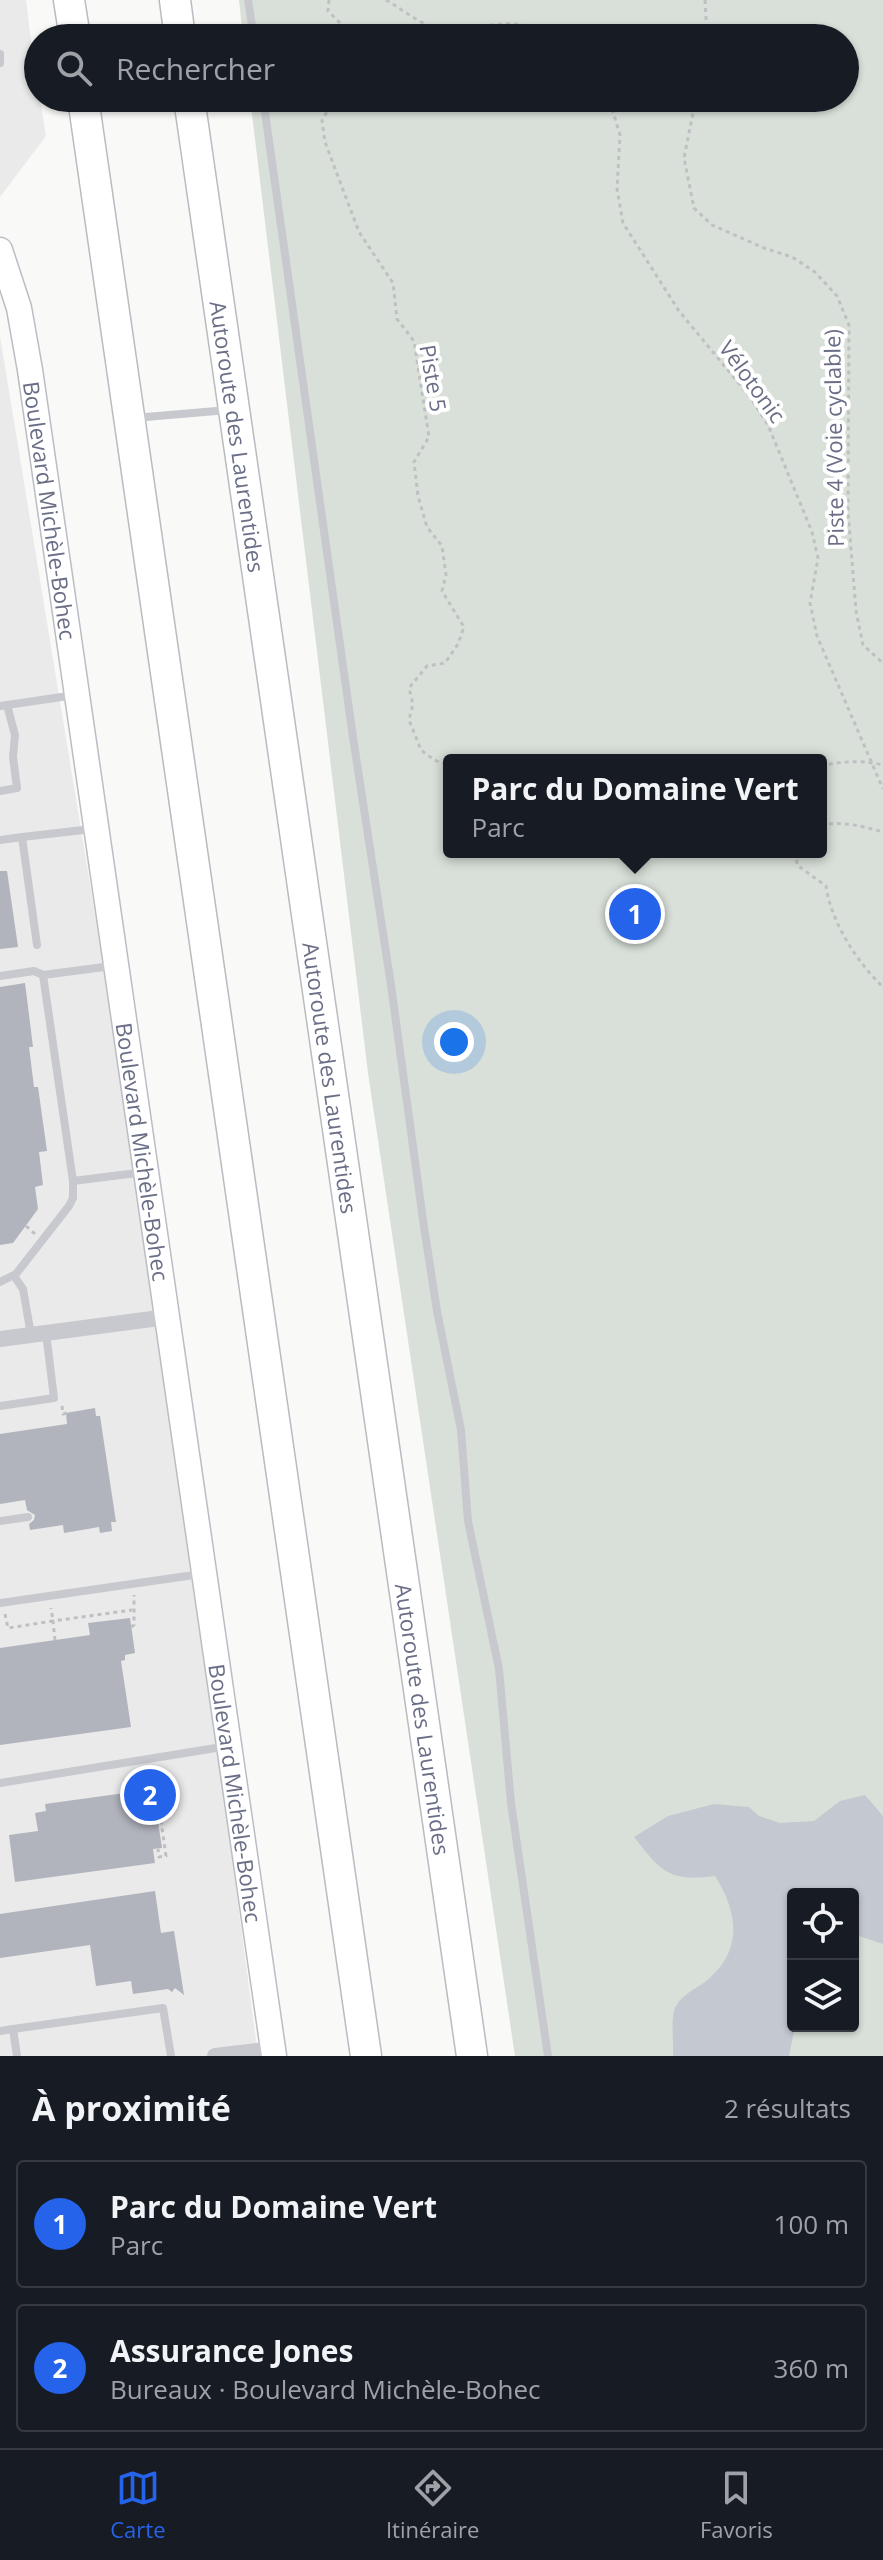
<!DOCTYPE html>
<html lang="fr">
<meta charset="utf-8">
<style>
body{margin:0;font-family:"Open Sans",sans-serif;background:#242831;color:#f1f3f6}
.controls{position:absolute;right:24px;bottom:24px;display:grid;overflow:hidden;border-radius:8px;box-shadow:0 2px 6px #0004}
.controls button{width:72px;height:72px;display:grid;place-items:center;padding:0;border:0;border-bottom:2px solid #363941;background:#171b24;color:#f1f3f6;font:40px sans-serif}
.you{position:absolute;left:454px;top:1042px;width:28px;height:28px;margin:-20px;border:6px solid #fff;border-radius:50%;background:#1a73e8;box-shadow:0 0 0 12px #1a73e833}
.badge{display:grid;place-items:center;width:52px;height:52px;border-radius:50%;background:#2563eb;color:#fff;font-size:26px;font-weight:700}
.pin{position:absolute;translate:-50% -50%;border:4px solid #fff;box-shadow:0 2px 8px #0006}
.popup{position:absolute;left:443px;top:754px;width:384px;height:104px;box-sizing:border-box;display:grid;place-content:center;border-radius:8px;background:#171b24;filter:drop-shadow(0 2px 6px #0005);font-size:26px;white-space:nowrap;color:#9ea1a6}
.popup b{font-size:30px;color:#f1f3f6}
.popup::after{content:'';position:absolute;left:50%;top:100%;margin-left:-16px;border:16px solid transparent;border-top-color:#171b24}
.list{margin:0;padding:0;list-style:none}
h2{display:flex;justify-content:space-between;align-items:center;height:104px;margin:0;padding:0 32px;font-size:34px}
h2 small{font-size:26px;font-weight:400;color:#9ea1a6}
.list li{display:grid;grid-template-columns:52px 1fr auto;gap:24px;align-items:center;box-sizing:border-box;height:128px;margin:0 16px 16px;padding:0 16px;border:2px solid #363941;border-radius:8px}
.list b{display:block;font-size:30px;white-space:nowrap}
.list p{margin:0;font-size:26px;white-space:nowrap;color:#9ea1a6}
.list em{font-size:26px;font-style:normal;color:#9ea1a6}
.icon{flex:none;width:44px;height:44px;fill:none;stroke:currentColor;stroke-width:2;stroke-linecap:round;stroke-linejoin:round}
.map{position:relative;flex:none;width:883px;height:2056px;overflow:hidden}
.search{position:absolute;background:#171b24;box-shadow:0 2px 6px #0004;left:24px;right:24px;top:24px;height:88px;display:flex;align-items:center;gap:20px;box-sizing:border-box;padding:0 28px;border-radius:44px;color:#9ea1a6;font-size:30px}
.sheet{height:392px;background:#171b24}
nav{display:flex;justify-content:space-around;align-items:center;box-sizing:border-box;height:112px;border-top:2px solid #363941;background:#171b24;font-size:22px;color:#9ea1a6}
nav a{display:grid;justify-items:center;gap:4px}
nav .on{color:#2563eb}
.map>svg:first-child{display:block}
</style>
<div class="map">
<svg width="883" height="2056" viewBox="0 0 883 2056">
<rect width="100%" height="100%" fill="#f9f9f7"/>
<g fill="#eaeaea">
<path d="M0 0H26L38 98H40L46 136 0 197Z"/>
<path d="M0 336 161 1317 258 2056H0Z"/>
</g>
<path fill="#d9e0d9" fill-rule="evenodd" d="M239 0H883V2056H515L368 1073 250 98H845V38H243ZM449 760H821V852H449ZM793 1894H853V2026H793Z"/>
<path fill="#c4c8d1" d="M865 1795 883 1816V1944L853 1934V1894H793V1941L789 1946 787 1987 793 2006V2026H795L789 2056H673C674 2042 670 2017 676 2006 682 1995 695 1989 705 1982 743 1952 739 1914 715 1876 668 1882 661 1871 634 1837L668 1816 714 1804 749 1807 759 1816 780 1823 814 1821 840 1801Z"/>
<g fill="#b1b3bd">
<path d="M0 871H7L18 947 0 949Z"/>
<path d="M25 983 33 1047H29L34 1087H38L47 1151 39 1152 43 1185 35 1187 38 1209 13 1243 0 1245V987Z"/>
<path d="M95 1408 96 1416H100L116 1522H111L112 1531 100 1533 99 1527 64 1533 63 1525 30 1530 29 1524 34 1520 35 1515 27 1510 25 1500 0 1504V1434L67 1424 66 1413Z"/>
<path d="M130 1618 135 1653 125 1655V1660L121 1661 131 1727 0 1745V1648L90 1635 88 1623Z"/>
<path d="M144 1777 146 1789 153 1788 162 1848 153 1849 155 1863 15 1882 9 1835 38 1831 35 1813 46 1811 45 1804 125 1793 123 1780Z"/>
<path d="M155 1891 161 1933 174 1931 184 1995 175 1988 172 1992 168 1989 133 1994 131 1981 96 1986 90 1945 0 1958V1914Z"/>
</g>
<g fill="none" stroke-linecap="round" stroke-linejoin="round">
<defs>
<g id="secondary">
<path id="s1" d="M0 250 19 308 30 370 274 2056"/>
</g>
<g id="highway">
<path d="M69 0 75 38"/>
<path d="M175 0 180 38"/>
<path d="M83 98 366 2056"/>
<path id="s2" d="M189 98 472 2056"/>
</g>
</defs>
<use href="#secondary" stroke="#bcbdc4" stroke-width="27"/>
<use href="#highway" stroke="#babbc0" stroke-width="33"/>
<g stroke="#bfc0c3" stroke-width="3" stroke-dasharray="4 4" stroke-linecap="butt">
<path d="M329 0 328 11 344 27 345 38"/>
<path d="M386 0C400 8 415 20 430 26 467 40 515 6 546 38"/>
<path d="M705 0 707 38"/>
<path d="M334 98 322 121 325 142 359 232 393 283 397 319 414 341 429 437 414 462 418 496 427 527 442 546 446 575 442 591 464 627 458 644 445 663 427 666 409 688 413 704 409 720 421 750 434 760 449 765"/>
<path d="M600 98 613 112 620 135 617 189 623 223 679 311 750 397 768 425 812 532 818 558 810 603 817 636 883 789"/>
<path d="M696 98 684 158 694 208 712 225 764 248 792 257 815 272 837 296 849 325 848 511 856 611 863 645 883 663"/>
<path d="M821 766C842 761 862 760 883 765"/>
<path d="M821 825C842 821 862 826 883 832"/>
<path d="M796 852 797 865 826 886C831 922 857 962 883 987"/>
<path d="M26 1226 35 1234"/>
<path d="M62 1406 63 1414 71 1412"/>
<path d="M5 1614 8 1628 53 1621 51 1608"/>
<path d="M131 1627 134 1625V1595"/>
<path d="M55 1640 53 1621 132 1610"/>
<path d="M150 1788 149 1780 155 1779 166 1856 159 1857 158 1849"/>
</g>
<g stroke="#c8c9ce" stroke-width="8">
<path d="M248 0 254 38"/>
<path d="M0 54V63"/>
<path d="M263 98 354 744 391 985 424 1227 437 1311 461 1430 468 1521 499 1669 511 1803 548 2056"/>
<path d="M134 418 228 410"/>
<path d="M0 706 75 695"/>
<path d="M0 791 17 788 13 757 15 735 7 705"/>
<path d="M0 840 22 837"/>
<path d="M37 945 22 837 92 829"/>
<path d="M112 966 43 975 73 1181 145 1172"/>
<path d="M0 976 34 971 43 975"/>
<path d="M14 1276 23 1289 31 1335"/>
<path d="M0 1282 16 1274 69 1206 73 1198V1181"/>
<path d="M0 1406 54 1398 46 1333"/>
<path d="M0 1521 28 1517"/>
<path d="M0 1603 201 1574"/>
<path d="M0 1783 228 1746"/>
<path d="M0 2031 13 2029"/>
<path d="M17 2056 13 2029 163 2008 171 2056"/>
</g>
<g stroke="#c8c9ce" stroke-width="16">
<path d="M0 1339 167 1317"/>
<path d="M215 2056 273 2049"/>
</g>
<use href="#secondary" stroke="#fff" stroke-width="24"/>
<use href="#highway" stroke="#fff" stroke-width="30"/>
</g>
<g text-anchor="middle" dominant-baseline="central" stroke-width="8" stroke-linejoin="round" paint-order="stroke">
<g font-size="22" fill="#6a6f87" stroke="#fff">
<text transform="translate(434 378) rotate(80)">Piste 5</text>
<text transform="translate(753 381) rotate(54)">Vélotonic</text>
<text stroke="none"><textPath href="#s2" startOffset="342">Autoroute des Laurentides</textPath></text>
<text transform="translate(833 438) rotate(-91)">Piste 4 (Voie cyclable)</text>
<text stroke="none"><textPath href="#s1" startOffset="266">Boulevard Michèle-Bohec</textPath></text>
<text stroke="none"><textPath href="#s2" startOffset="990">Autoroute des Laurentides</textPath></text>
<text stroke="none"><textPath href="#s1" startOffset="914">Boulevard Michèle-Bohec</textPath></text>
<text stroke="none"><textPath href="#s2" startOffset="1638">Autoroute des Laurentides</textPath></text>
<text stroke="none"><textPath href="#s1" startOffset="1562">Boulevard Michèle-Bohec</textPath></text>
</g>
</g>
</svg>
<div class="controls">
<button><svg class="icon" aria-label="locate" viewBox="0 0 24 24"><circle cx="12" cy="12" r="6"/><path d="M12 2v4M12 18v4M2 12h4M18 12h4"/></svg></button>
<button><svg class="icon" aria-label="layers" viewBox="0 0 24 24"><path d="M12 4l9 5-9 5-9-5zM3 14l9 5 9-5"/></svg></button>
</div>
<div class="you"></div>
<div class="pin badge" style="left:635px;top:914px">1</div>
<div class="popup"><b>Parc du Domaine Vert</b>Parc</div>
<div class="pin badge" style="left:150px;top:1795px">2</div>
<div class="search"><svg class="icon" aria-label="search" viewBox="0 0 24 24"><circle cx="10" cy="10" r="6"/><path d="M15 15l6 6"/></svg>Rechercher</div>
</div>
<section class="sheet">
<h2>À proximité<small>2 résultats</small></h2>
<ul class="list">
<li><span class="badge">1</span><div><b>Parc du Domaine Vert</b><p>Parc</p></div><em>100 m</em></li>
<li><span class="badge">2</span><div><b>Assurance Jones</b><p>Bureaux · Boulevard Michèle-Bohec</p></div><em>360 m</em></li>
</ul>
</section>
<nav>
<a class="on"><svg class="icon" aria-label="map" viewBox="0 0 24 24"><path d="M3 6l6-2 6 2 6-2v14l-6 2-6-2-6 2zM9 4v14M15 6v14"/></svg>Carte</a>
<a><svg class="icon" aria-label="directions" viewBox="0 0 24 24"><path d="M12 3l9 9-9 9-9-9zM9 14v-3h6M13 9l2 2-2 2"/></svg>Itinéraire</a>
<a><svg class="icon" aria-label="saved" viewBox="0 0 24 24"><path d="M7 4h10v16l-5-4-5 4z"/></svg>Favoris</a>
</nav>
